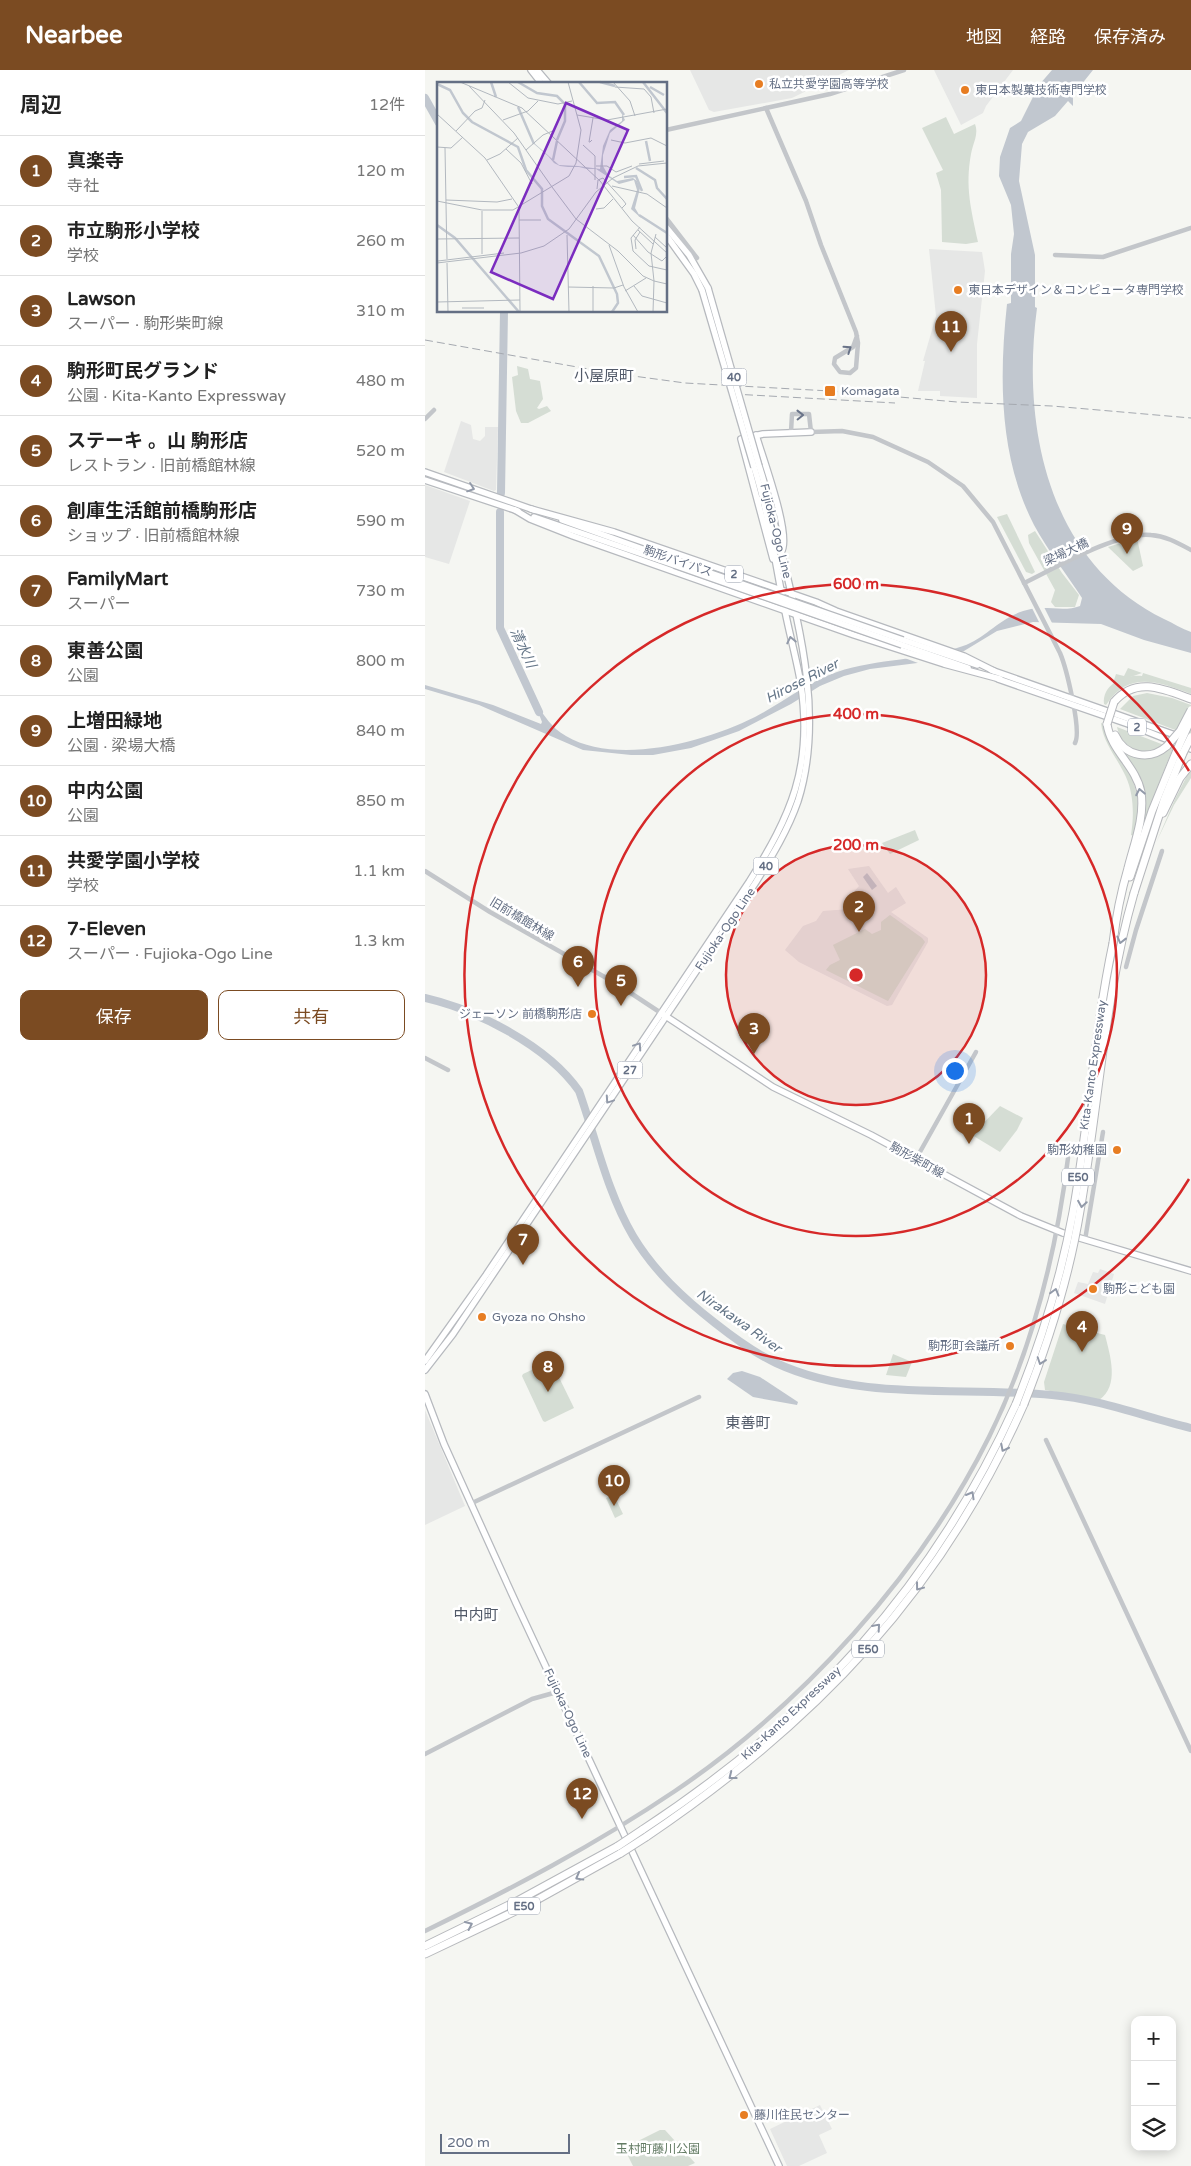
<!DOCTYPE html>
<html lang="ja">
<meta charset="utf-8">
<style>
body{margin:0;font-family:"Varela Round","Noto Sans JP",sans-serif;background:#f2f2f2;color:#222}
.controls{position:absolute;right:15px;bottom:15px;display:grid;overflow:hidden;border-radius:10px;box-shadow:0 2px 12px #0003}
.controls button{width:45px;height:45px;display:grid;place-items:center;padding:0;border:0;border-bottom:1px solid #e0e0e0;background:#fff;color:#222;font:25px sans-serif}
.scale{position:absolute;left:15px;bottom:12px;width:130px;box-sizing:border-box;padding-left:5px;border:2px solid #646f84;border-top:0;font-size:14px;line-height:18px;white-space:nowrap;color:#646f84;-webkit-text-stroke:4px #fff;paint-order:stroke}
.you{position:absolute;left:529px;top:1000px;width:18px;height:18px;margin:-12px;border:4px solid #fff;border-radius:50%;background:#1a73e8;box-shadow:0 0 0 8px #1a73e833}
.badge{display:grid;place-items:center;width:32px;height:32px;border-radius:50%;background:#7b4b22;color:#fff;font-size:16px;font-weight:700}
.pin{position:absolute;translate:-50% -41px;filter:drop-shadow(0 1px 2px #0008)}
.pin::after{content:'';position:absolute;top:26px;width:18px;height:15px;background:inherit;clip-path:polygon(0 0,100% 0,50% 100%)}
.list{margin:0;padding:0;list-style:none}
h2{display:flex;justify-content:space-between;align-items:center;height:65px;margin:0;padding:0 20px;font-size:21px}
h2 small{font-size:16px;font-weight:400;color:#767676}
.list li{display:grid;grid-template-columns:32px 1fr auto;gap:15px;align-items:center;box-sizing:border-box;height:70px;padding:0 20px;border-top:1px solid #e0e0e0}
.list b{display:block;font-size:19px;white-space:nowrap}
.list p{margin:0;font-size:16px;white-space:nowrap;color:#767676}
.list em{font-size:16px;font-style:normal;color:#767676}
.actions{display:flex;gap:10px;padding:15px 20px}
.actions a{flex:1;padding:11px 0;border:1px solid #7b4b22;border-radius:10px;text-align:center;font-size:18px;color:#7b4b22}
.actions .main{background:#7b4b22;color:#fff}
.icon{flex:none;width:28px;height:28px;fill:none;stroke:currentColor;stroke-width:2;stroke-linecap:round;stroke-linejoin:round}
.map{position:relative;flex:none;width:766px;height:2096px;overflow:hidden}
header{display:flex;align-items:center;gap:30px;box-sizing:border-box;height:70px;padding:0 25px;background:#7b4b22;color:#fff}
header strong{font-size:24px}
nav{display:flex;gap:28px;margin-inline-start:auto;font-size:18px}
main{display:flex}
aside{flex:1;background:#fff}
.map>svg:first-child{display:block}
</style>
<header>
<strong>Nearbee</strong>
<nav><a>地図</a><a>経路</a><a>保存済み</a></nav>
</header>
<main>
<aside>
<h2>周辺<small>12件</small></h2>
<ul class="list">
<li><span class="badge">1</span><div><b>真楽寺</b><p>寺社</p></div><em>120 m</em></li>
<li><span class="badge">2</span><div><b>市立駒形小学校</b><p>学校</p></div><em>260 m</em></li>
<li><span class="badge">3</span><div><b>Lawson</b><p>スーパー · 駒形柴町線</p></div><em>310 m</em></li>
<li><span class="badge">4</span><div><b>駒形町民グランド</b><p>公園 · Kita-Kanto Expressway</p></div><em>480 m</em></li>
<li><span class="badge">5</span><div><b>ステーキ 。山 駒形店</b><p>レストラン · 旧前橋館林線</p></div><em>520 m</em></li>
<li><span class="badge">6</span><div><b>創庫生活館前橋駒形店</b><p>ショップ · 旧前橋館林線</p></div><em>590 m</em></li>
<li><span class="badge">7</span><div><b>FamilyMart</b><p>スーパー</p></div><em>730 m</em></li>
<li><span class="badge">8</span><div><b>東善公園</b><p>公園</p></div><em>800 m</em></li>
<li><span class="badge">9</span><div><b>上増田緑地</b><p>公園 · 梁場大橋</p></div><em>840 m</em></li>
<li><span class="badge">10</span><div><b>中内公園</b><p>公園</p></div><em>850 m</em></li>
<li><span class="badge">11</span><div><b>共愛学園小学校</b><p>学校</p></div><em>1.1 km</em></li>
<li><span class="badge">12</span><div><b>7-Eleven</b><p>スーパー · Fujioka-Ogo Line</p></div><em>1.3 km</em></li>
</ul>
<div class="actions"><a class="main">保存</a><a>共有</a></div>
</aside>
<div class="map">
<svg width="766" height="2096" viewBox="0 0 766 2096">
<rect width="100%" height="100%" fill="#f5f6f2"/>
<g fill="#e6e7e6">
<path d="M265 0H424L367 28 289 42 284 40Z"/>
<path d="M509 0H588L561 36 558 43 536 55Z"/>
<path d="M504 179 557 182 560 201 552 274V328L515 326V321H493L500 291H498L511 246Z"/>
<path d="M36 351 46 355 48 369 55 371 60 366V357H73L71 420 69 421 19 402Z"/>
<path d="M0 415 45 431 24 494 0 487Z"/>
<path d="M444 796 463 823 471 817 481 833 466 842 503 868V872L467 935 462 936 374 892 360 880 378 856 391 851 398 841 425 839 422 830 434 816 423 799Z"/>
<path d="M675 1199 689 1204 680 1234 649 1223 653 1212 663 1214 668 1202 673 1203Z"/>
<path d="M0 1340 40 1436 0 1455Z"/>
<path d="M395 2035 407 2059 394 2065 402 2083 374 2096H362L345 2059Z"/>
</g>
<g fill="#d5ddd4">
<path d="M521 47 529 64 550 54C554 64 548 73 546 84 540 117 546 139 553 172L541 174 517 172 516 120 511 103 518 100 497 58Z"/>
<path d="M92 296 103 299 105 309 115 311 118 329 112 338 114 339 122 336 126 341 103 353H96L91 341 87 307 93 305Z"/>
<path d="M582 444 610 502 607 504 601 502 572 447Z"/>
<path d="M610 461 637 503 654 525 650 537H630L626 532 630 520 604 473 603 465Z"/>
<path d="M712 468 718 496 708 501 683 477Z"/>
<path d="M703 598 717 603 688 613 691 604 699 606Z"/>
<path d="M718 603 766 618V624C734 612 704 600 681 635L679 634C677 614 700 604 717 606Z"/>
<path d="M722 623 747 628 766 635V666L695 639 708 626Z"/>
<path d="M676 653 679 654C681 671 691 682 700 695 714 716 716 742 709 766L706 765C709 746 709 725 701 707 693 689 678 673 676 653Z"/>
<path d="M692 657 739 675C719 689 697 680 692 657Z"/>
<path d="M745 677 748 678 718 754 714 707 696 679 709 686Z"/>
<path d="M766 698V708L749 735 731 773 750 729Z"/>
<path d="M490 760 494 770 465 784 457 773Z"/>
<path d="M465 845 497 868 500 872 463 931 401 900 405 895 415 890 408 875 440 859 447 864 456 860V852Z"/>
<path d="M575 1036 598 1048 592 1060 575 1082 547 1065Z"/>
<path d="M638 1254 680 1265C685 1285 695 1316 674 1330L620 1320 619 1312Z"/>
<path d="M468 1284 487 1292 481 1307 461 1305Z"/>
<path d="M126 1291 149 1338 120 1352 118 1351 97 1306 98 1304Z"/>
<path d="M189 1425 198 1444 190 1448 181 1428Z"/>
<path d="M235 2060H240L270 2093 263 2096H208L199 2078Z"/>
</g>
<g fill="#c1c7cf">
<path d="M627 0H668L648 25V36L643 31 630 46 603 62 597 74 594 111 610 185V237L612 238C596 357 623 492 739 549 748 553 757 559 766 562V583L719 570 676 554 608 552 572 561 539 581 516 590 445 599 419 606 395 616 366 634 314 661 266 678 228 685H206L158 680 54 635 0 619V615L68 635 116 654 117 652 110 634C121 646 125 657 141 666 192 696 280 672 330 647 357 633 383 612 412 602 453 588 498 591 538 576 562 568 576 545 606 539 622 536 641 542 655 536L657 528C641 503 623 481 609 455 574 387 574 308 582 234L586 233V184L589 164 586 135 574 106 575 87 585 58 596 51 614 15Z"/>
<path d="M442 803 452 816 447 820 438 807Z"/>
<path d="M317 1301 335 1307 373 1332 372 1335 328 1327 302 1309 308 1303Z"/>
</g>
<g fill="#f5f6f2">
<path d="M618 535 627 553 615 554 606 536Z"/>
<path d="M525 577 541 583 501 596 477 587Z"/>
</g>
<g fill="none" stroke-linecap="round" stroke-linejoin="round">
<g stroke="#c1c7cf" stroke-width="8">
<path d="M0 28 14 53"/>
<path d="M76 423 79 241"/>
<path d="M75 442V558L114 642"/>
<path d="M0 928C52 940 123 976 154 1021 171 1069 182 1122 208 1166 229 1201 258 1228 290 1253 309 1268 329 1283 351 1293 435 1332 537 1316 627 1325 674 1329 720 1347 766 1358"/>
</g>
<defs>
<g id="major">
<path d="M106 0 117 14"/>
<path d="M112 0 124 14"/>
<path d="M241 157 264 185 283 218"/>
<path d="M241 165 269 204 277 220"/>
<path d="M331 365C336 383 368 469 356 482"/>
<path d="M0 402 109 440"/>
<path d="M0 410 93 441"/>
<path d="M106 439 189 462 391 532 411 541 539 586 569 601"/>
<path d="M90 440 105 449 148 466 429 565 519 594 575 609"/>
<path d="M109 447 249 495"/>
<path d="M137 450 251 491"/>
<path d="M348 489 316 369 338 364 386 362"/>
<path d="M478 570 552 595"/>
<path d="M477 575 543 598"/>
<path d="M566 600 753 666"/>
<path d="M573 609 703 654 766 679"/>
<path d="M239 945 348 1017 446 1065 596 1146 638 1163 766 1201"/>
<path d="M0 1291 61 1205 324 812C366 745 388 697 376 615 372 591 365 566 360 541 350 493 344 444 329 397"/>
<path d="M0 1300 28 1264 331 812C347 786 363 760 373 731 399 649 375 558 355 477 348 449 343 422 334 396"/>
<path d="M0 1324 19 1374 91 1533 354 2096"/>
</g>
<g id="highway">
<path d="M689 632C711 606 739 619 766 629"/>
<path d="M682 654C686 681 711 696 716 722 720 747 709 774 703 798 696 822 691 847 688 873"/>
<path d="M690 665C700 687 725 691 742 676"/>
<path d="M738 743 755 708 766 694"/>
<path d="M705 807 727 741 752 680"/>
<path d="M709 823 739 730 758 683"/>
<path d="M217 1760C386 1649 507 1519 591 1334"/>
<path d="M221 1767C390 1653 516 1522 599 1334"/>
<path d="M0 1876 94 1830 193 1776"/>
<path d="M0 1884 99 1837 196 1783"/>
</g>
</defs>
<use href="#major" stroke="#b6b9be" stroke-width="8"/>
<use href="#highway" stroke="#b6b8bc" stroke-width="9"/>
<g stroke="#c3c6ca" stroke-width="4.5">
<path d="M341 38 381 131 396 175 431 262 433 273 431 298 425 303 415 302 409 294 410 288 428 277 432 266"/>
<path d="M241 60 405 24 479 0"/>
<path d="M241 148 272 188"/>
<path d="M630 185 678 187 766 158"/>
<path d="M0 349 9 340"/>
<path d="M366 362 367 344H384L386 362 417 361 448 367 503 392 538 416 568 452 635 583C641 597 657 661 650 673"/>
<path d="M599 513C630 498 694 461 726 465 741 466 753 473 766 480"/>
<path d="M0 801 65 842 192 914 236 943"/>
<path d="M701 897 711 860 737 781"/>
<path d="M0 988 23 1000"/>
<path d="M491 1089 551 982"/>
<path d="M660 1170 678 1062"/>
<path d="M621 1370 766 1681"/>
<path d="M45 1434 274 1327"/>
<path d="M0 1684 107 1629 132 1622"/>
<path d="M0 1861C86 1819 170 1775 250 1721 376 1636 496 1504 564 1367 607 1280 631 1184 643 1088"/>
</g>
<use href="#major" stroke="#fff" stroke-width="5.5"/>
<use href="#highway" stroke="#fff" stroke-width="7"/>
<g stroke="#a5a9b0" stroke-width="1" stroke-dasharray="8 4" stroke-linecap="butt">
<path d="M0 270 186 303 260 313 405 321 532 332 627 336 766 348"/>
<path d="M308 324 470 333"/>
</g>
<defs>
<g id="major-bridge">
<path d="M283 218 334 396"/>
<path d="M277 220 329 397"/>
<path d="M251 491 478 570"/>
<path d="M249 495 477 575"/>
</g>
<g id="highway-bridge">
<path d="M682 654 689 632"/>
<path d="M742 676 755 661 766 640"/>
<path d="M752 680 766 649"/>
<path d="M758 683 766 667"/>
<path d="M591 1334C616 1272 636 1208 648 1142 664 1053 669 962 688 873"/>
<path d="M599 1334C624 1271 644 1208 655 1141 674 1035 679 927 709 823"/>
<path d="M193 1776 217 1760"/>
<path d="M196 1783 221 1767"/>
</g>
</defs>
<use href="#major-bridge" stroke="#b6b9be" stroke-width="8" stroke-linecap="butt"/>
<use href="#highway-bridge" stroke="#b6b8bc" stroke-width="9" stroke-linecap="butt"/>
<use href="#major-bridge" stroke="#fff" stroke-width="5.5"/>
<use href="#highway-bridge" stroke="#fff" stroke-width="7"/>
</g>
<defs><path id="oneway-chevron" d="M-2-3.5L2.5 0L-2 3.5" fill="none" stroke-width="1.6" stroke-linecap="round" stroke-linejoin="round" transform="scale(1.25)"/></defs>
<g stroke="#697388">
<use href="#oneway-chevron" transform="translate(423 279) rotate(-34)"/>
<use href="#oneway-chevron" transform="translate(375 345) rotate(-1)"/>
</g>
<g stroke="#929aa9">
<use href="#oneway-chevron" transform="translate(46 418) rotate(19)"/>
<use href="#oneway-chevron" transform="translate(366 570) rotate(-102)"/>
<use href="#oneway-chevron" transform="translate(715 722) rotate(-101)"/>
<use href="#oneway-chevron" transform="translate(696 870) rotate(104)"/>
<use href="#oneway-chevron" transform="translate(213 976) rotate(-56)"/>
<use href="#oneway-chevron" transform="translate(184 1030) rotate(124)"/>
<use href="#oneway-chevron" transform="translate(657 1134) rotate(99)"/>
<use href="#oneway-chevron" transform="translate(630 1222) rotate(-74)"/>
<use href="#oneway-chevron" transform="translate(616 1291) rotate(109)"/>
<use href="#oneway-chevron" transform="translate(579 1378) rotate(117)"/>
<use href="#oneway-chevron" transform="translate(546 1425) rotate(-60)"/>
<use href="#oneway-chevron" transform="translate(494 1517) rotate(127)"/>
<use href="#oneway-chevron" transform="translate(452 1557) rotate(-49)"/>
<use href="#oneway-chevron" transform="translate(307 1706) rotate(142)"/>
<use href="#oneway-chevron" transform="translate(154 1807) rotate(151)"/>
<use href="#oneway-chevron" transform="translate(44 1855) rotate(-25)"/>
</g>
<circle cx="431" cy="905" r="130" fill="#d62828" fill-opacity=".12"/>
<g fill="none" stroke="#d62828" stroke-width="2.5">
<circle cx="431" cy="905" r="130"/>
<circle cx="431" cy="905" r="261"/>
<path d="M764 1109A391 391 0 1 1 764 701"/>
</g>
<g fill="#e77d22" stroke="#fff" stroke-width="2">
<circle cx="334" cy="14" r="5"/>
<circle cx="540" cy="20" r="5"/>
<circle cx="533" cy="220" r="5"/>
<rect x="399" y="315" width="12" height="12" rx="2.5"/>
<circle cx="167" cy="944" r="5"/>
<circle cx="692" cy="1080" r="5"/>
<circle cx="668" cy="1219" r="5"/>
<circle cx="57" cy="1247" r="5"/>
<circle cx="585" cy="1276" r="5"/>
<circle cx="319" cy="2045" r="5"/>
</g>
<g text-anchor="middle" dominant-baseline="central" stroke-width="5" stroke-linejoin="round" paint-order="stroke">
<g fill="#fff" stroke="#929aa9" stroke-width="1">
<rect x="296.5" y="298.5" width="25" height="17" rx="4"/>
<rect x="300" y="495.5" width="18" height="17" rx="4"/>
<rect x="703" y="648.5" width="18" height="17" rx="4"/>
<rect x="328.5" y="787.5" width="25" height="17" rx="4"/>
<rect x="192.5" y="991.5" width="25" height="17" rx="4"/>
<rect x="637" y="1098.5" width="32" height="17" rx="4"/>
<rect x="427" y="1570.5" width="32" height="17" rx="4"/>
<rect x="83" y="1827.5" width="32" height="17" rx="4"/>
</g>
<g font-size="11" font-weight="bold" fill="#646f84">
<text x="309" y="307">40</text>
<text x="309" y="504">2</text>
<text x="712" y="657">2</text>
<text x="341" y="796">40</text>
<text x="205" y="1000">27</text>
<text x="653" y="1107">E50</text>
<text x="443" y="1579">E50</text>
<text x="99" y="1836">E50</text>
</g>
<g font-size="12" fill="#646f84" stroke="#fff" text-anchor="start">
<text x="344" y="14">私立共愛学園高等学校</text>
<text x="550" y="20">東日本製菓技術専門学校</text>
<text x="543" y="220">東日本デザイン＆コンピュータ専門学校</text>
<text x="416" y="321">Komagata</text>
<text x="157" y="944" text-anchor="end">ジェーソン 前橋駒形店</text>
<text x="682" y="1080" text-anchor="end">駒形幼稚園</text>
<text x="678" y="1219">駒形こども園</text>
<text x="67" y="1247">Gyoza no Ohsho</text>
<text x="575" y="1276" text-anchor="end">駒形町会議所</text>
<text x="329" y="2045">藤川住民センター</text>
</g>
<g font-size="12" fill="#646f84" stroke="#fff">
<text transform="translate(351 461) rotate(76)">Fujioka-Ogo Line</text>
<text transform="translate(641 482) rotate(-25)">梁場大橋</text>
<text transform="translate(253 491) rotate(19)">駒形バイパス</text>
<text transform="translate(97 849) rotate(31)">旧前橋館林線</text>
<text transform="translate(300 859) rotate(-56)">Fujioka-Ogo Line</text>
<text transform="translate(668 995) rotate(-82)">Kita-Kanto Expressway</text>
<text transform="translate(492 1090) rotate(29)">駒形柴町線</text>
<text transform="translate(143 1643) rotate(65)">Fujioka-Ogo Line</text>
<text transform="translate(366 1643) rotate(-43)">Kita-Kanto Expressway</text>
</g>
<g font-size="12" fill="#637b64" stroke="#fff">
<text x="233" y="2079">玉村町藤川公園</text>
</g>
<g font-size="14" font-style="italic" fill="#657688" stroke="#fff">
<text transform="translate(98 578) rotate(65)">清水川</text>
<text transform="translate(377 611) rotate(-27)">Hirose River</text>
<text transform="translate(314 1251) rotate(35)">Nirakawa River</text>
</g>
<g font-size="15" fill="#525a69" stroke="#fff">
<text x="179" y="306">小屋原町</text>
<text x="323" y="1353">東善町</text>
<text x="51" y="1545">中内町</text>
</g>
</g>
<g transform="translate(12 12)">
<rect width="230" height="230" fill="#f5f6f2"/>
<path d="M185 32 188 38 173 51 166 73V84L171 93 180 99 196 96 200 99 203 106 198 126 204 136 194 127 200 108 197 98 182 102 159 87H150L142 85H131L123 84 117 81 111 74 97 62 96 60 122 83 141 84 163 87 166 64 173 48 185 39Z" fill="#c1c7cf"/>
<path fill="none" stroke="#c1c7cf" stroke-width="2.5" d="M54 0 59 15M81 0 100 11 120 14 128 22V39L120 58M142 0 160 21 178 20 187 33M163 0 178 4M206 0 230 31M0 2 13 8 26 31 35 40 81 65 89 88 105 107V124L111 137 162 174 180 212 181 221 175 230M213 5 227 13M81 25 97 62M209 59 213 79M116 78 120 59M199 86 218 98 220 106 230 117M187 95 199 94 205 109M202 133 230 151M0 143 18 156 82 230"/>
<path fill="none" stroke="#b2b8bf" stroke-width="1" d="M23 0 85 26 163 99 195 139 230 171M71 0 91 16 121 22 135 19M176 0 193 19 198 34M32 4 77 51 115 105M178 5 207 7 214 15 217 31M0 32 48 76 81 124M140 33 170 38 230 27M66 38 91 29 101 19M19 49 38 29 45 26 48 18M155 58 153 60H152L156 36M174 58 188 61 214 56 230 64M146 63 158 74V98M0 65 14 66 26 55M8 66 10 177M69 67 84 81 95 102M89 68 106 53 118 48M50 78 63 72 81 56M202 82 227 79M159 84H170L179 90 195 84M175 104 210 112 230 126M115 105 139 137 181 169 206 194 217 199 216 230M160 107 161 98 166 96 186 118 189 122 185 126M9 118 60 120 75 117M0 119 45 128H76L132 94 139 81 144 48 131 0M82 125 83 230M159 127 167 126 176 117M45 129V172M82 138H104M203 145 194 156 196 169 212 184 230 188M201 148 216 162M219 152 214 171 217 199 230 202M130 153 132 230M196 153 211 170 225 179 230 174M218 155 230 166M0 157 82 156M172 163 187 205 201 230M199 167 198 158 203 150M1 179 67 171M0 181 84 171 107 164 132 147 159 110 176 96 201 84 230 81M10 181 11 230M156 204V230M197 204 205 214 230 221M131 205 177 206 186 203M188 209 209 196M0 220 83 218M25 226H47"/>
<path fill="#7b2cbf" fill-opacity="0.15" stroke="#7b2cbf" stroke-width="2.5" d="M129 21 191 48 116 217 54 190Z"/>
<rect width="230" height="230" fill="none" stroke="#646f84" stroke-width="2.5"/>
</g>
<circle cx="431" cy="905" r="8" fill="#d62828" stroke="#fff" stroke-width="2.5"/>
<g font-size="15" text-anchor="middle" font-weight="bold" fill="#d62828" stroke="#fff" stroke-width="5" stroke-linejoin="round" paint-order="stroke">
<text x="431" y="519">600 m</text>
<text x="431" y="649">400 m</text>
<text x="431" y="780">200 m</text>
</g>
</svg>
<div class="controls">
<button>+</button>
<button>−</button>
<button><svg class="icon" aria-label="layers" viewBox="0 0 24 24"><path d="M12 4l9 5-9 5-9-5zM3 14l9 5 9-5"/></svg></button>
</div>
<div class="scale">200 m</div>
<div class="you"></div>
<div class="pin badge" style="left:544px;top:1074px">1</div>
<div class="pin badge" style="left:434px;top:862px">2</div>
<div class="pin badge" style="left:329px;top:984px">3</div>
<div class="pin badge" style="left:657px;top:1282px">4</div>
<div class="pin badge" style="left:196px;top:936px">5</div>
<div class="pin badge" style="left:153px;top:917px">6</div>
<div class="pin badge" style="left:98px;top:1195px">7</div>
<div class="pin badge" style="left:123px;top:1322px">8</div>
<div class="pin badge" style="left:702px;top:484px">9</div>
<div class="pin badge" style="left:189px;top:1436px">10</div>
<div class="pin badge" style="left:526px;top:282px">11</div>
<div class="pin badge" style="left:157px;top:1749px">12</div>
</div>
</main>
